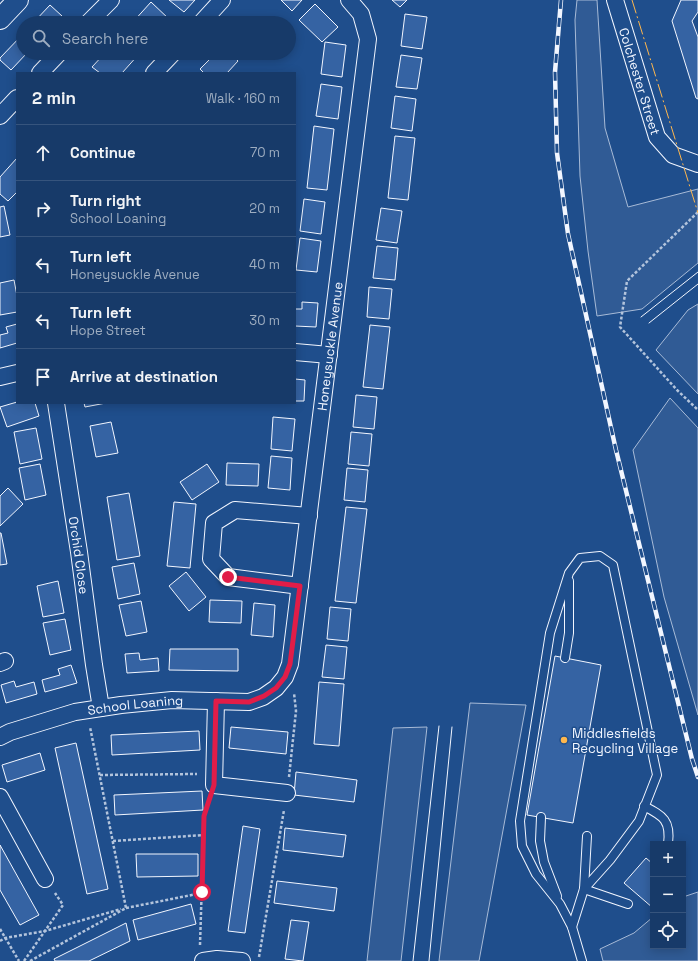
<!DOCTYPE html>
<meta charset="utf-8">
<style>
body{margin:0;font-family:"Space Grotesk",sans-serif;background:#244571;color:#f1f3f6}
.controls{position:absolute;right:12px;bottom:12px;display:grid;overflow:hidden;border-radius:0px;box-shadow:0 2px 10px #0003}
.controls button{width:36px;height:36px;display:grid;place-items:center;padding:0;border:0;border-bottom:1px solid #36547d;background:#173a69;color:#f1f3f6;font:20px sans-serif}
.stop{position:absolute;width:12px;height:12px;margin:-9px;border:3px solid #e11d48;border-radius:50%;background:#fff}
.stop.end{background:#e11d48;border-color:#fff;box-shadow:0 1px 4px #0008}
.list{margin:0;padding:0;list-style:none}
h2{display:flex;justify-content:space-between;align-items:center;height:52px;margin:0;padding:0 16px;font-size:17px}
h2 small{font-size:13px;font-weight:400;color:#9eadc0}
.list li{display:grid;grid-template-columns:26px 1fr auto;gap:12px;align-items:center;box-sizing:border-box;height:56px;padding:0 16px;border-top:1px solid #36547d}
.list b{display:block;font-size:15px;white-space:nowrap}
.list p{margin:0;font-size:13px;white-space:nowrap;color:#9eadc0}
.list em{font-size:13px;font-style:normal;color:#9eadc0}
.icon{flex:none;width:22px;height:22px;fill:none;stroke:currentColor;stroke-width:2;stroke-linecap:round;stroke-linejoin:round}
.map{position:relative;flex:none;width:698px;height:961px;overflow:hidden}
.search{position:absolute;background:#173a69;box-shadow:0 2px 10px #0003;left:16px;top:16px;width:280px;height:44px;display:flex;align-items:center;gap:10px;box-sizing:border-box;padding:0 14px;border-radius:22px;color:#9eadc0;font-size:15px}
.panel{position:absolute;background:#173a69;box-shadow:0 2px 10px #0003;left:16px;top:72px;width:280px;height:332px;border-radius:0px}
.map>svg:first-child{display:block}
</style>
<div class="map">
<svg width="698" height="961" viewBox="0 0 698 961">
<rect width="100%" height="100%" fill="#1f4e8c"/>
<g fill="#305b95" stroke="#a8bbd7">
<path d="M577 0H597L605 128 628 207 698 189V263L642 309 597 316 588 251 580 176 575 20Z"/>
<path d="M698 304V394L656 350 688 310Z"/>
<path d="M670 398 698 428V715L664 597 633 450Z"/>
<path d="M470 703 526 705 479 961H439Z"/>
<path d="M427 727 401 961H367L393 728Z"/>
<path d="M698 892V961H603L600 949 634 933 653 917V946H683V897Z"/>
</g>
<g fill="#3563a3" stroke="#f2f6ff">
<path d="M169 0H195L184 12Z"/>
<path d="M281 0H302L292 11Z"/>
<path d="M392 0H407L400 7Z"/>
<path d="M681 0H698V12L692 21 698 37V99L696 98 672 21Z"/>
<path d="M151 2 170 20 168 23H132Z"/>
<path d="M315 4 338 27 322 42 299 20Z"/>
<path d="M50 5 62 16 56 23H33Z"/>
<path d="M405 14 427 17 422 49 401 46Z"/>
<path d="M23 34V53H27L11 70 0 60V58Z"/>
<path d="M325 42 346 45 342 77 321 74Z"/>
<path d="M105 53H137L139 54 122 73H100L92 67Z"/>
<path d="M216 53H230L238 61 227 73H204L200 69Z"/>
<path d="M401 55 422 58 417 89 396 87Z"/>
<path d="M321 84 342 87 338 119 316 116Z"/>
<path d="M395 96 416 99 412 131 391 128Z"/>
<path d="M314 126 334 129 327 190 307 188Z"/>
<path d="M395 136 415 138 408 200 388 198Z"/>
<path d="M17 158V192L8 201 0 194V177Z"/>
<path d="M304 199 325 202 321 234 300 231Z"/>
<path d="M4 206 10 235 0 237V207Z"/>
<path d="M381 208 402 211 397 243 376 240Z"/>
<path d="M300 238 321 241 317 272 296 270Z"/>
<path d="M377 246 398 248 395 280 373 278Z"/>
<path d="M14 280 17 296V312L0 315V283Z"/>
<path d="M369 287 392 289 389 319 367 317Z"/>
<path d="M302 302 318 303 316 327 295 326V309H302Z"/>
<path d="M17 324V343L0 348V335L8 333 6 327Z"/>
<path d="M370 325 390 327 383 389 363 387Z"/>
<path d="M295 379 305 380 304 401H295Z"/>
<path d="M356 395 377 397 374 429 353 427Z"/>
<path d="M17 402V403H35L39 416 7 427 0 407Z"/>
<path d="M84 403H106L85 407Z"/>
<path d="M273 417 295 419 292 451 271 449Z"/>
<path d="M111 422 118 453 96 457 90 426Z"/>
<path d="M36 428 42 459 20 464 14 432Z"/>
<path d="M351 432 372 434 369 466 348 464Z"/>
<path d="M271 456 292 458 290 490 268 488Z"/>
<path d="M227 463 259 464 258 486 226 485Z"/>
<path d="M40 464 46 495 25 500 19 468Z"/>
<path d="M207 464 219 482 192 500 180 482Z"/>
<path d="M347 468 368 470 365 502 344 500Z"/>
<path d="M8 488 23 504 0 526V496Z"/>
<path d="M129 493 140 556 117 560 107 497Z"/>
<path d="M174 502 196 504 190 568 167 566Z"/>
<path d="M346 507 367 509 356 603 335 601Z"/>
<path d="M0 533H1L7 564 0 565Z"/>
<path d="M134 563 140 594 118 599 112 567Z"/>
<path d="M186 572 206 597 189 611 169 586Z"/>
<path d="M58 581 64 613 43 617 37 586Z"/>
<path d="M210 600 242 601 241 623 209 622Z"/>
<path d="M141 601 147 632 126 636 119 605Z"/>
<path d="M254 603 275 605 273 637 251 635Z"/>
<path d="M330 607 351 609 348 641 327 639Z"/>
<path d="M65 619 71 650 50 655 43 623Z"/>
<path d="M326 645 347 647 344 679 322 677Z"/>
<path d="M170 649H238V671L169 670Z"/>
<path d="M139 653 140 660 158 658 159 671 127 673 125 654Z"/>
<path d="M555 656 601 665 573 823 527 815Z"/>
<path d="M71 665 77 683 45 692 42 680 60 675 58 669Z"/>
<path d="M14 681 16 687 34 682 37 694 6 703 1 685Z"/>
<path d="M319 682 344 684 339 746 314 744Z"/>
<path d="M231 727 288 732 286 754 229 748Z"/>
<path d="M199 731 200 750 112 755 111 735Z"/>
<path d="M76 743 108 889 87 894 55 748Z"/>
<path d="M40 753 45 770 7 782 2 765Z"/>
<path d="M296 772 357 780 354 802 294 795Z"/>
<path d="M202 791 203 810 115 815 114 795Z"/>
<path d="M243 826 260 829 245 933 228 931Z"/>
<path d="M285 828 346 835 343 857 283 850Z"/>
<path d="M0 845 39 915 20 925 0 890Z"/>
<path d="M136 854H198V876L137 877Z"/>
<path d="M646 858 653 864V908L624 883Z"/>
<path d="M277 881 337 888 334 911 274 903Z"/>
<path d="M191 904 196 924 138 940 133 920Z"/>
<path d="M291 920 309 922 303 961 285 959Z"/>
<path d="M126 923 130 941 89 961H55L54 959Z"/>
</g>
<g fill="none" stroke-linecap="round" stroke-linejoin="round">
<defs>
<g id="service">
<path d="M565 658 569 633V581"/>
<path d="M644 806C663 816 671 820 668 844"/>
<path d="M541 817 540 841 544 862 557 896"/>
<path d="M584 889 628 904"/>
<path d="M572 927 584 889 587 836"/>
<path d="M582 961 572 927 560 904 536 874 522 846 520 821 550 633 569 573 580 558 600 556 613 565 657 775 639 821 610 860 584 889"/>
</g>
<g id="minor">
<path id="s1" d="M615 0 657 137 673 155 698 164"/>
<path d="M88 23 111 0"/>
<path d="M201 23 222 0"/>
<path d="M40 73 59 53"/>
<path d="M154 73 173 53"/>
<path d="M0 116 17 98"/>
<path d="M295 352 329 355"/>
<path d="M0 377 17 373"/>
<path id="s2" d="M56 403 79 552 94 665 101 708"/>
<path d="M300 586 228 577 211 559 214 523 235 510 309 516"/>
<path d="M0 663 5 661"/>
<path d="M216 701 214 785 287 793"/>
<path id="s3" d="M0 737 10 732 75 712 121 705 172 700 249 702 263 697 276 688 285 677 290 664 368 39 361 14 349 0"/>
<path d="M0 797 45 879"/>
<path d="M203 961 217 959 242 961"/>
</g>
<path id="tertiary" d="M0 19 18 0"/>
</defs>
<use href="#service" stroke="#f2f6ff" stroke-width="10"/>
<use href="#minor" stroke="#f2f6ff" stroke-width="18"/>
<use href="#tertiary" stroke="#f2f6ff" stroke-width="22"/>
<g stroke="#b3c4dc" stroke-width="2.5" stroke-dasharray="3 2" stroke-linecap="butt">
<path d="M698 212 627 281 620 327 677 390 698 410"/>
<path d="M100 775 197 774"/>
<path d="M289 777 296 711 294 693"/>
<path d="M113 841 204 835"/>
<path d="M126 908 202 893"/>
<path d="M0 929 19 961"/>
<path d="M0 941 5 938 45 931 121 909"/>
<path d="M200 945 204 816 209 801"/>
<path d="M259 957 284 810"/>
<path d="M24 961 63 905 55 893"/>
<path d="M30 961 126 908 90 727"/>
</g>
<use href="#service" stroke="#1f4e8c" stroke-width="8"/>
<use href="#minor" stroke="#1f4e8c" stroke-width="16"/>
<use href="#tertiary" stroke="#1f4e8c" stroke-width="20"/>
<g stroke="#f2f6ff" stroke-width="1">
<path d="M641 317 698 272"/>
<path d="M649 323 698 284"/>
<path d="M413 961 439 726"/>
<path d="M429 961 452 727"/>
</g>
<defs>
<path id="rail" d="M561 0 555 72 557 153 568 234 616 450 692 759 698 777"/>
</defs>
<use href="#rail" stroke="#f2f6ff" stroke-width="4.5"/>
<use href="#rail" stroke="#1f4e8c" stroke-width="3" stroke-dasharray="9" stroke-linecap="butt"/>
<path stroke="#ffb74d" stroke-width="1" stroke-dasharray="14 3 2 3" stroke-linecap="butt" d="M632 0 698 213"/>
</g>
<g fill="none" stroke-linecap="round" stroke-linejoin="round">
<path stroke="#e11d48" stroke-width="5" d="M202 892 204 816 214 785 216 701 249 702 264 696 276 688 285 677 290 664 300 586 228 577"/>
</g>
<circle fill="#ffb74d" stroke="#1f4e8c" stroke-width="1.5" cx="564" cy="740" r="4"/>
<g text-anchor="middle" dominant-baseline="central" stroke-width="3" stroke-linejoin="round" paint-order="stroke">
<g font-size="13" fill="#f2f6ff" stroke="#1f4e8c">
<text stroke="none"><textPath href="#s1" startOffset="85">Colchester Street</textPath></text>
<text stroke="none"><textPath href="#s3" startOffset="633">Honeysuckle Avenue</textPath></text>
<text stroke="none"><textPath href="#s2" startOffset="154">Orchid Close</textPath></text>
<text stroke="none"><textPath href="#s3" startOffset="140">School Loaning</textPath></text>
</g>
<g font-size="13" fill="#f2f6ff" stroke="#1f4e8c" text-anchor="start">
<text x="572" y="733">Middlesfields<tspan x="572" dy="15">Recycling Village</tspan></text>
</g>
</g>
</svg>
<div class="controls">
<button>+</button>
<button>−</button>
<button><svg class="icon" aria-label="locate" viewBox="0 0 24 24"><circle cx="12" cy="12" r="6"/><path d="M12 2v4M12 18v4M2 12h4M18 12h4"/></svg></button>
</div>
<div class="stop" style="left:202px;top:892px"></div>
<div class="stop end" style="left:228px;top:577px"></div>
<div class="search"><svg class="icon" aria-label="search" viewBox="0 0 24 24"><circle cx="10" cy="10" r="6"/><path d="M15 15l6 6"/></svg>Search here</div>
<section class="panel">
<h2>2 min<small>Walk · 160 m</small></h2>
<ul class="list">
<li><svg class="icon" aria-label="ahead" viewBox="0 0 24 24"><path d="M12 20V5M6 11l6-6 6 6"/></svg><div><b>Continue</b></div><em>70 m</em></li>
<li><svg class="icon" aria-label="right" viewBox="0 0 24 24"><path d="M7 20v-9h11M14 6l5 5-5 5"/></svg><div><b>Turn right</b><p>School Loaning</p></div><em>20 m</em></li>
<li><svg class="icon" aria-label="left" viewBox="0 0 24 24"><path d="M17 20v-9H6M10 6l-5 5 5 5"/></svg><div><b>Turn left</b><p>Honeysuckle Avenue</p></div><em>40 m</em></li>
<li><svg class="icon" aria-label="left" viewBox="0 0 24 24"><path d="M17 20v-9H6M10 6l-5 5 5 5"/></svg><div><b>Turn left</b><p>Hope Street</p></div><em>30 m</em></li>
<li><svg class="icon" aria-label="arrive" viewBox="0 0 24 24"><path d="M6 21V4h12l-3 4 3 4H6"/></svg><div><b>Arrive at destination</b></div></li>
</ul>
</section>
</div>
